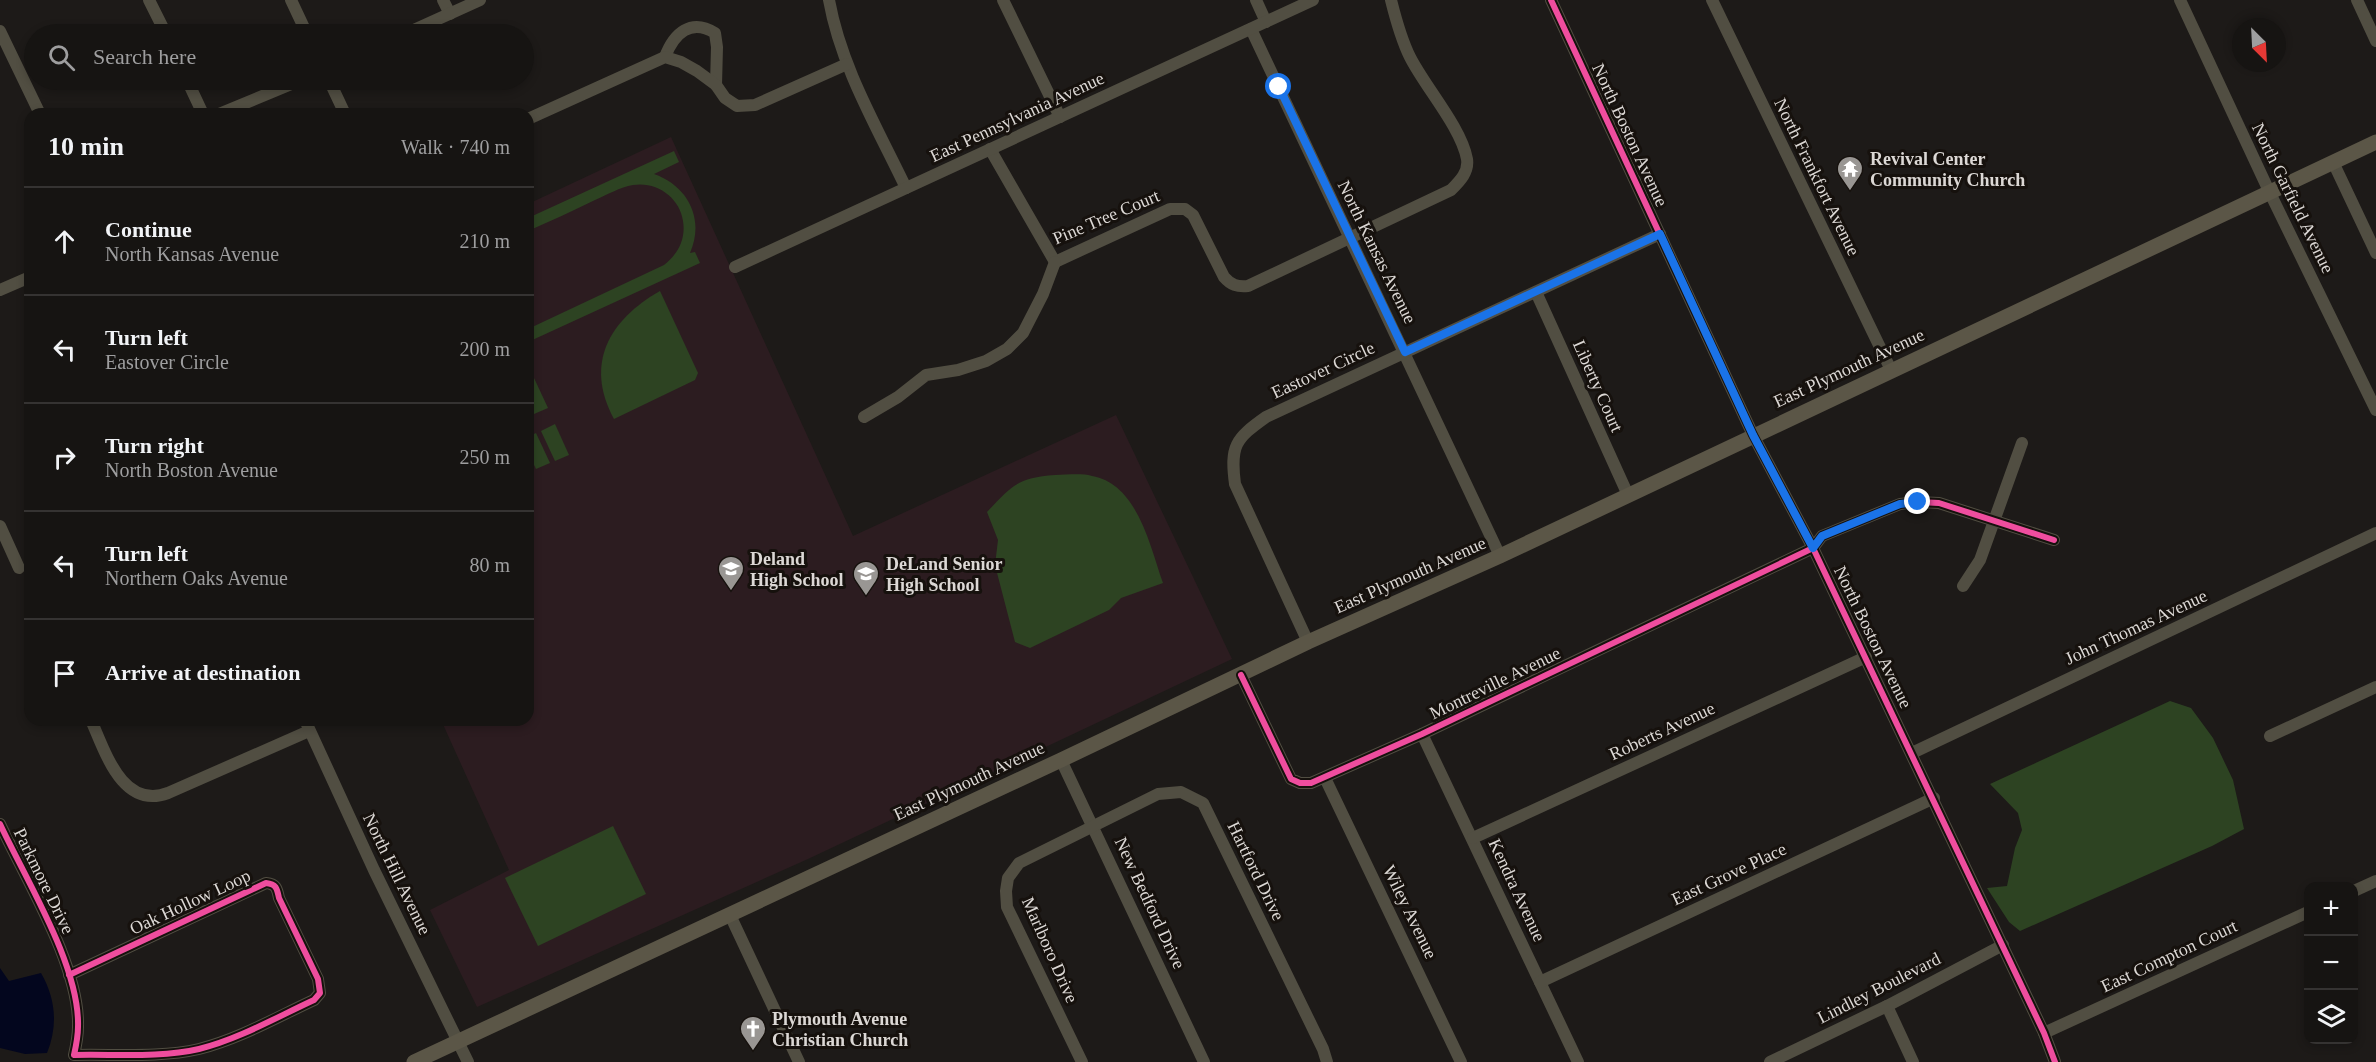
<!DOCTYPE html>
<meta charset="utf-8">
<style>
body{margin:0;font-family:Georgia,serif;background:#1f1d1b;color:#f1f3f6}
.controls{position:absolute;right:18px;bottom:18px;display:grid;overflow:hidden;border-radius:12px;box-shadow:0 3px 9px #0003}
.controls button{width:54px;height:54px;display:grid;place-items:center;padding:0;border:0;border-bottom:2px solid #353332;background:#161412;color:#f1f3f6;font:30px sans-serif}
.compass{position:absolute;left:2232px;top:18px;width:54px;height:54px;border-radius:50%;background:#161412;box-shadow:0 3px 9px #0003;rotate:156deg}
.stop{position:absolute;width:18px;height:18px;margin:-14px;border:4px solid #1a73e8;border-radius:50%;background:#fff}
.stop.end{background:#1a73e8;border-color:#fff;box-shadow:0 2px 6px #0008}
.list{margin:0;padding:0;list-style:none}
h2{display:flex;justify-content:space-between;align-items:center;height:78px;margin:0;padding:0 24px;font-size:26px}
h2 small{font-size:20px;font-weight:400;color:#9e9e9f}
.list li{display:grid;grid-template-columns:39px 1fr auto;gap:18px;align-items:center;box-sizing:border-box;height:108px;padding:0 24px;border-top:2px solid #353332}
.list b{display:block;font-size:22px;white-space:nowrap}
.list p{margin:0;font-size:20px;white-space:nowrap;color:#9e9e9f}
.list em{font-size:20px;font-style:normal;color:#9e9e9f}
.icon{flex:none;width:33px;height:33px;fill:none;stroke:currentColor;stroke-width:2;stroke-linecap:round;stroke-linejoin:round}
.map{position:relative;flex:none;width:2376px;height:1062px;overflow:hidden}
.search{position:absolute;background:#161412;box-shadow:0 3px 9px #0003;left:24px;top:24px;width:510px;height:66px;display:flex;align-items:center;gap:15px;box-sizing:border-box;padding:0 21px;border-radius:33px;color:#9e9e9f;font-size:22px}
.panel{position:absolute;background:#161412;box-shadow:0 3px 9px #0003;left:24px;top:108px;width:510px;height:618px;border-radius:18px}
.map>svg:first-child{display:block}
</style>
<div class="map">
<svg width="2376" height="1062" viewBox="0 0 2376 1062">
<rect width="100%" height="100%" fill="#1d1a18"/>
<path fill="#2c1c20" d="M671 137 853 536 1116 415 1232 659 808 859 477 1007 430 910 509 870 441 720H528V204Z"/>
<g fill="#2d4322">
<path d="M674 151 679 162 654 174C688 186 705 219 690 253L695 252 700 263 528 342V329L664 265C678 254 686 239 683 221 680 198 657 181 633 185 620 187 607 195 595 200 573 211 550 221 528 231V218Z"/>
<path d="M660 291 698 373 695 380 614 419C584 364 609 320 660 291Z"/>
<path d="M534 378 548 408 534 414 528 402V380Z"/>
<path d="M555 424 569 455 555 461 541 431Z"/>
<path d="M536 433 550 463 536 469 528 452V437Z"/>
<path d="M1055 475C1067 475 1081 473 1092 476 1138 484 1150 547 1163 583L1121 598 1109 610 1030 648 1015 642 995 565 998 540 987 512C1012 485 1018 478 1055 475Z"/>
<path d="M2170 701 2191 708 2213 738 2233 780 2244 829 2212 846 2020 931 2009 922 1987 888 2007 886 2015 848 2022 830 2018 813 1990 784Z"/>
<path d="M613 826 646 894 538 946 505 878Z"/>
</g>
<path fill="#03061e" d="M0 968 9 981 41 973C56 999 58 1026 47 1053L25 1054 0 1048Z"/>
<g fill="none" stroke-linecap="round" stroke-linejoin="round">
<g stroke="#514e42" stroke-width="12">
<path d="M149 0 166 34"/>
<path d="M291 0 307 34"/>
<path d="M443 0 450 14"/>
<path d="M829 0C841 67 877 127 906 188"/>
<path d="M1003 0 1060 117"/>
<path d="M1256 0 1266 22"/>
<path d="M1551 0 1753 435 1813 548 2044 1033 2055 1062"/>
<path d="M1712 0 1891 370"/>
<path d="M2180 0 2269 191 2376 410"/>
<path d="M2357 0 2376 41"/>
<path d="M1251 29 1500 556"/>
<path d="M0 31 40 114"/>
<path d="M405 34 480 0"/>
<path d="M665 57C674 33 691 18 715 33L717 47 716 85"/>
<path d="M187 80 203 114"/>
<path d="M329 80 345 114"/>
<path d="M219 114 301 80"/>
<path d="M528 119 665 57 681 62 697 71 716 85 725 98 737 106 755 105 847 64"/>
<path d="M990 149 1055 262"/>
<path d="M2333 162 2376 253"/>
<path d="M1055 262 1170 209H1185L1193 215 1224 277C1231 285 1237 287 1248 286L1451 190C1460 181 1469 172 1467 159 1461 127 1425 87 1410 57 1401 39 1396 20 1391 0"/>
<path d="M735 267 1313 0"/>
<path d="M0 290 30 277"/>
<path d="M1536 292 1628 495"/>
<path d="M864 417 898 397 926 375 958 370 986 361 1007 349 1023 333 1043 294 1055 262"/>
<path d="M0 526 19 568"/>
<path d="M1963 586 1980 560 2022 443"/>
<path d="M1308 642 1235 484C1230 446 1235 439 1266 417L1660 234"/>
<path d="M1241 675 1291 779 1300 783H1311L1422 734 1813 548 1822 536 1900 504 1918 502 1939 503 2054 540"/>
<path d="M91 720C105 751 122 810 168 793L309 731"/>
<path d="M305 720 374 870 468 1062"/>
<path d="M1422 734 1578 1062"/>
<path d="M2270 736 2376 687"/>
<path d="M1912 753 2376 533"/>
<path d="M1061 760 1204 1062"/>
<path d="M1325 778 1461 1062"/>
<path d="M0 824C26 880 80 966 78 1027 78 1036 76 1046 74 1055 115 1054 160 1058 199 1049 239 1039 277 1017 314 1000L320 993 318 979 279 898C277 888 276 884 266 883L69 975"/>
<path d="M1473 838 1866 657"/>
<path d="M2354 891 2376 881"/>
<path d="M730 915 799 1062"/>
<path d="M1540 982 1934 798"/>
<path d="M1887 1006 1913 1062"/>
<path d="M2044 1033 2308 912"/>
<path d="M1082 1062 1007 907 1006 891 1008 878 1019 863 1158 794 1181 792 1203 803 1323 1049 1327 1062"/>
<path d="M1770 1062 1887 1006 2003 945"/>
</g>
<path stroke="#5b5647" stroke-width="15" d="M414 1062 1061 760 1308 642 1500 556 2376 142"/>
<defs>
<g id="cycleway">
<path d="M1551 0 1753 435 1813 548 2044 1033 2055 1062"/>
<path d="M1241 675 1291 779 1300 783H1311L1422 734 1813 548 1822 536 1900 504 1918 502 1939 503 2054 540"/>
<path d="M0 824C26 880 80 966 78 1027 78 1036 76 1046 74 1055 115 1054 160 1058 199 1049 239 1039 277 1017 314 1000L320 993 318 979 279 898C277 888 276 884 266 883L69 975"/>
</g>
</defs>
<use href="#cycleway" stroke="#16110d" stroke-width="10"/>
<use href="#cycleway" stroke="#ef4d9e" stroke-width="6"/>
</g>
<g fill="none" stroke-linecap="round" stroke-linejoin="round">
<path stroke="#1a73e8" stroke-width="8" d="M1279 87 1405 352 1660 234 1753 435 1813 548 1822 536 1900 504 1918 502"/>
</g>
<defs>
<symbol id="temple-pin" viewBox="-11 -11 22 30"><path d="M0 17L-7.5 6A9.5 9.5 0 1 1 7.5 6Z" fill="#999693" stroke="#16110d"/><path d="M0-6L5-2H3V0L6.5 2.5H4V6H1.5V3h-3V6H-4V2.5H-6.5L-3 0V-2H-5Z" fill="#fff"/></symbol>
<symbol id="school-pin" viewBox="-11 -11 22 30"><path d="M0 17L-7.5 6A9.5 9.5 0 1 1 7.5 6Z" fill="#999693" stroke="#16110d"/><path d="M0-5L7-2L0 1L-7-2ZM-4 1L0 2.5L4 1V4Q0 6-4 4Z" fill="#fff"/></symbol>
<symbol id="church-pin" viewBox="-11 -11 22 30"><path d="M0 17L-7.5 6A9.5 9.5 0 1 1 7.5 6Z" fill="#999693" stroke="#16110d"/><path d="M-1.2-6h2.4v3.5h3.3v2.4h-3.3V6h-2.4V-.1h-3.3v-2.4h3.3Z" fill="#fff"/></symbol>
</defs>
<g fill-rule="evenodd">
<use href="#temple-pin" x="1835" y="154" width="30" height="40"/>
<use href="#school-pin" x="716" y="554" width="30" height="40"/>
<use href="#school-pin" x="851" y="559" width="30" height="40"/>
<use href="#church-pin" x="738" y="1014" width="30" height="40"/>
</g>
<g text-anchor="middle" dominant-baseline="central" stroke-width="6" stroke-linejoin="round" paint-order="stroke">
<g font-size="18" fill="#dcd8d5" stroke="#16110d">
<text transform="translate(1017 117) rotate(-25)">East Pennsylvania Avenue</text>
<text transform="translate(1630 135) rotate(65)">North Boston Avenue</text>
<text transform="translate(1817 177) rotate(64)">North Frankfort Avenue</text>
<text transform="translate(2293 198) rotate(64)">North Garfield Avenue</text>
<text transform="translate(1106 217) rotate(-23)">Pine Tree Court</text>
<text transform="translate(1377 252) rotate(64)">North Kansas Avenue</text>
<text transform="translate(1849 368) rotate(-25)">East Plymouth Avenue</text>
<text transform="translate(1323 370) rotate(-25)">Eastover Circle</text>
<text transform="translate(1598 386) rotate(66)">Liberty Court</text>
<text transform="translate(1410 575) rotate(-24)">East Plymouth Avenue</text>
<text transform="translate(2136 627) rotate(-25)">John Thomas Avenue</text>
<text transform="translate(1873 637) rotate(64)">North Boston Avenue</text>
<text transform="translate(1495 683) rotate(-26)">Montreville Avenue</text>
<text transform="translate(1662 731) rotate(-25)">Roberts Avenue</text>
<text transform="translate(969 781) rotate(-25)">East Plymouth Avenue</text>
<text transform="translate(1256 871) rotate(64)">Hartford Drive</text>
<text transform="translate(397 874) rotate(64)">North Hill Avenue</text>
<text transform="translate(1729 874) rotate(-25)">East Grove Place</text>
<text transform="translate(44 881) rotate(64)">Parkmore Drive</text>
<text transform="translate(1517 890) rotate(65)">Kendra Avenue</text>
<text transform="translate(190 902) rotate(-25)">Oak Hollow Loop</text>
<text transform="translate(1150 903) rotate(65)">New Bedford Drive</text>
<text transform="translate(1410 912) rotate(64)">Wiley Avenue</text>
<text transform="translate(1050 950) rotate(66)">Marlboro Drive</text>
<text transform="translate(2169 956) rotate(-25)">East Compton Court</text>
<text transform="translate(1879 988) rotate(-27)">Lindley Boulevard</text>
</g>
<g font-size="18" font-weight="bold" fill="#dcd8d5" stroke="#16110d" text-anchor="start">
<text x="1870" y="159">Revival Center<tspan x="1870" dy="21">Community Church</tspan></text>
<text x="750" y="559">Deland<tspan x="750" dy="21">High School</tspan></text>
<text x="886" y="564">DeLand Senior<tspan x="886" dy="21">High School</tspan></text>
<text x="772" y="1019">Plymouth Avenue<tspan x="772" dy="21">Christian Church</tspan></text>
</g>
</g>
</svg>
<div class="controls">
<button>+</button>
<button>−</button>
<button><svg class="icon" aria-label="layers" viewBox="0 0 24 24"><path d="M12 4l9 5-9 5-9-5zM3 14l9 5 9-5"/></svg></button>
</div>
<svg class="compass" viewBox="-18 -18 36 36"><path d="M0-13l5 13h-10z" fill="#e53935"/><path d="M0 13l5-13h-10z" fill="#9e9e9f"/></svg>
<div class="stop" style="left:1279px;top:87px"></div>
<div class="stop end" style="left:1918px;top:502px"></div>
<div class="search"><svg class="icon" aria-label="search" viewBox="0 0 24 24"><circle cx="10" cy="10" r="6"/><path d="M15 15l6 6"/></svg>Search here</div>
<section class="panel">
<h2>10 min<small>Walk · 740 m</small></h2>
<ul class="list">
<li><svg class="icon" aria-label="ahead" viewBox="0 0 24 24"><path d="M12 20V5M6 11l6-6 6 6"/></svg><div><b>Continue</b><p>North Kansas Avenue</p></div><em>210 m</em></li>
<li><svg class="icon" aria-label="left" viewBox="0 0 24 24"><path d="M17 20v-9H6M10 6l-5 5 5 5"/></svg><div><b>Turn left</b><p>Eastover Circle</p></div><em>200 m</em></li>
<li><svg class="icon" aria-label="right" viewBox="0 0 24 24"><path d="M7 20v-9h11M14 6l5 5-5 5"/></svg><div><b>Turn right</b><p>North Boston Avenue</p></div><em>250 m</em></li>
<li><svg class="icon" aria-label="left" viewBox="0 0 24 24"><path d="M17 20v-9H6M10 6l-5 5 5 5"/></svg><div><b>Turn left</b><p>Northern Oaks Avenue</p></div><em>80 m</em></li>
<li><svg class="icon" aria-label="arrive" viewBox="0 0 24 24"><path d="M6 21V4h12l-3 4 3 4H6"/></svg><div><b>Arrive at destination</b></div></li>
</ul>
</section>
</div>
